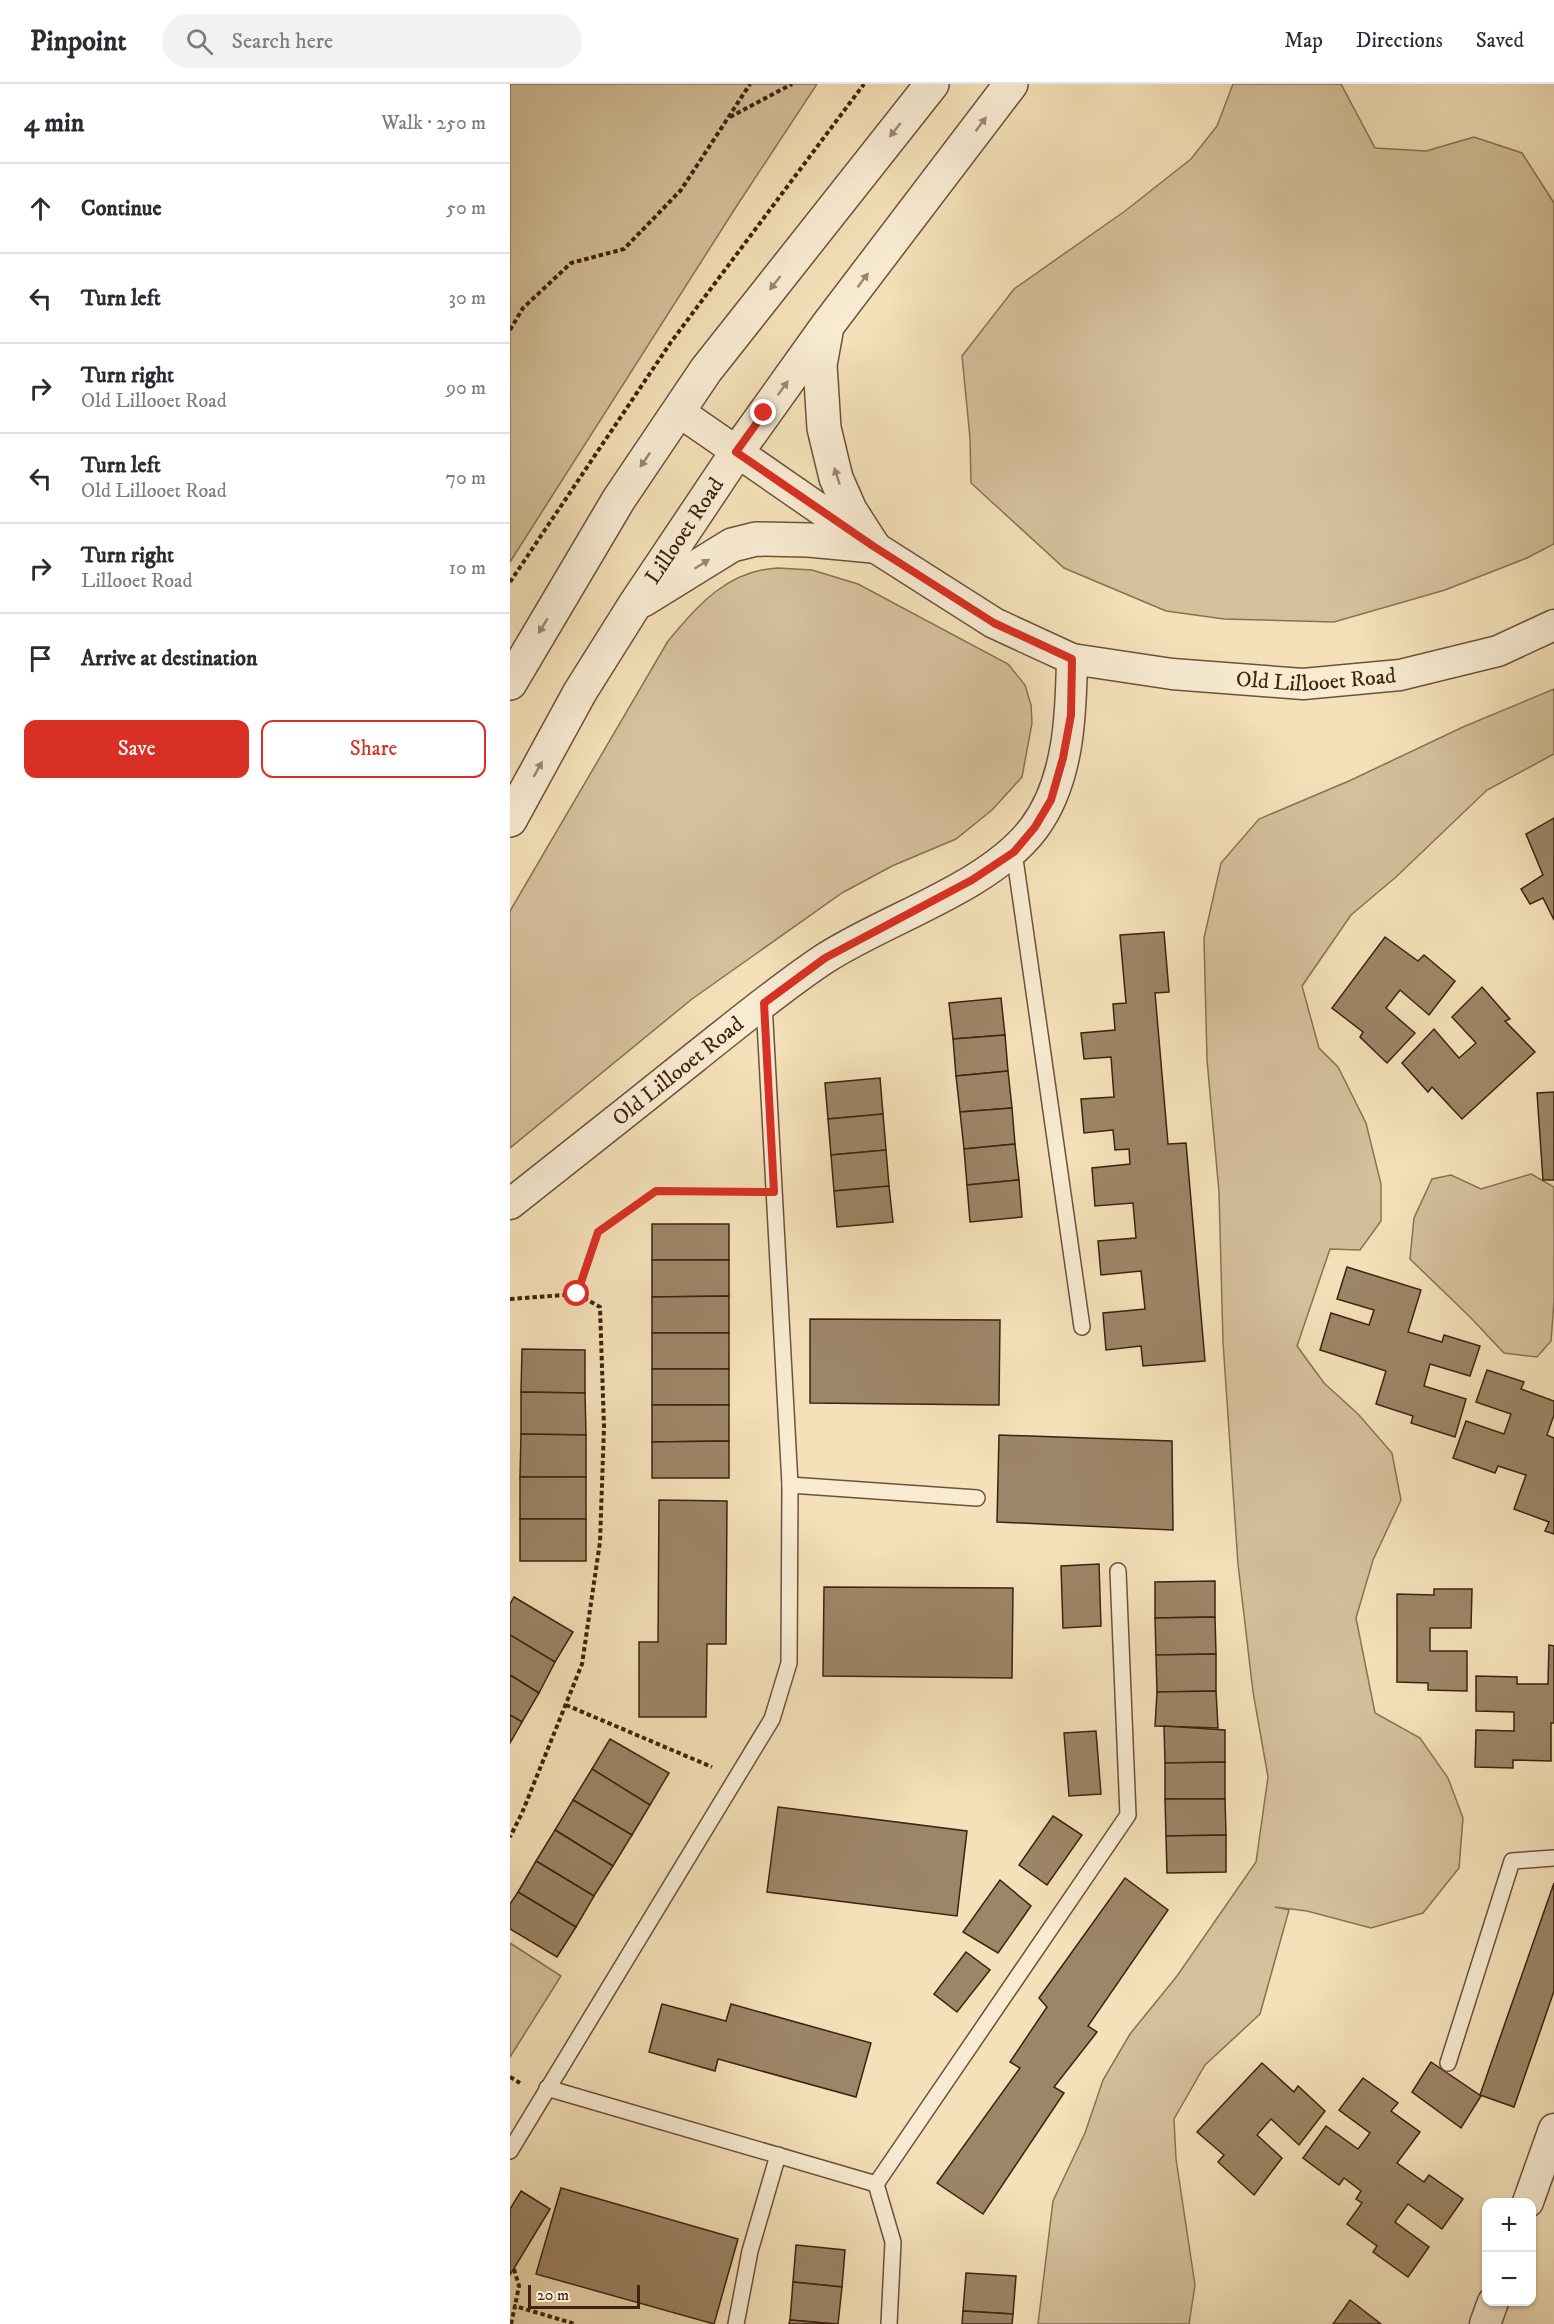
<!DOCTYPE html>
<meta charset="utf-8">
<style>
body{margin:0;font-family:"IM FELL DW Pica",serif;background:#f2f2f3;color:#2b2b33}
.controls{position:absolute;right:18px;bottom:18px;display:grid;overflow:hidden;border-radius:12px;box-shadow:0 2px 4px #0004}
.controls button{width:54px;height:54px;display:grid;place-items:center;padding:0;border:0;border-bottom:2px solid #e1e1e2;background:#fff;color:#2b2b33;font:30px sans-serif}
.scale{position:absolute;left:18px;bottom:15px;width:112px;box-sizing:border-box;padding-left:6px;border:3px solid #3f220f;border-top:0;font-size:16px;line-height:21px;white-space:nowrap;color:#3f220f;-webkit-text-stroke:4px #f8ebd2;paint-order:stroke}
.stop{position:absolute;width:18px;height:18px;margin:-14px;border:4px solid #d93025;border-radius:50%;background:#fff}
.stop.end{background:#d93025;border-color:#fff;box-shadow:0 2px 6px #0008}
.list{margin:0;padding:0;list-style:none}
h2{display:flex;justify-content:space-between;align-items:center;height:78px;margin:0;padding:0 24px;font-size:26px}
h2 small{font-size:20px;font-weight:400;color:#7c7c81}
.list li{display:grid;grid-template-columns:39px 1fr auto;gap:18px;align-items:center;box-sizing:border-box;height:90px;padding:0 24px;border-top:2px solid #e1e1e2}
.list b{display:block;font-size:22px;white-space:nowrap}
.list p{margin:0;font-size:20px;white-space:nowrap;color:#7c7c81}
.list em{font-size:20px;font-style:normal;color:#7c7c81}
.actions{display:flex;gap:12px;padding:18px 24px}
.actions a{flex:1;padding:14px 0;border:2px solid #d93025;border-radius:12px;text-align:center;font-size:21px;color:#d93025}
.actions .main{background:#d93025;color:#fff}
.icon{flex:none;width:33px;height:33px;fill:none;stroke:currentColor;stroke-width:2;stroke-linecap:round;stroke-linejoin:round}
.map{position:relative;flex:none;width:1044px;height:2240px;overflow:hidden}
header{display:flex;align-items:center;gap:36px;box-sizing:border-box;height:84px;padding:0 30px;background:#fff;border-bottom:2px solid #e1e1e2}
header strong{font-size:28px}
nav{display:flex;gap:33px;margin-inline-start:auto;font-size:21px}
.search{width:420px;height:54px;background:#f2f2f3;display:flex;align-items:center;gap:15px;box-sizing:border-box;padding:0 21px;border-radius:33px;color:#7c7c81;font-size:22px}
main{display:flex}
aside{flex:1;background:#fff}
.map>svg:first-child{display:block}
</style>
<header>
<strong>Pinpoint</strong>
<div class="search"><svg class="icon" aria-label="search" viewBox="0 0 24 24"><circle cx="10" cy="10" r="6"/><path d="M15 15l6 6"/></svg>Search here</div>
<nav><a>Map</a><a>Directions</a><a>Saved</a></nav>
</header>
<main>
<aside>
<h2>4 min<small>Walk · 250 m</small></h2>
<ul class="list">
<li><svg class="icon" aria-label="ahead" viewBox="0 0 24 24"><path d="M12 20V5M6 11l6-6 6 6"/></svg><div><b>Continue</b></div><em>50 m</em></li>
<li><svg class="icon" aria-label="left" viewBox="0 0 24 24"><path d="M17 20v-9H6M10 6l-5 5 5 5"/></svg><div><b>Turn left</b></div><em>30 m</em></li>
<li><svg class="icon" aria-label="right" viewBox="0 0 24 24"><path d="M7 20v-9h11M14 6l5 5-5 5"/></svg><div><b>Turn right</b><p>Old Lillooet Road</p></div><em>90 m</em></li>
<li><svg class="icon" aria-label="left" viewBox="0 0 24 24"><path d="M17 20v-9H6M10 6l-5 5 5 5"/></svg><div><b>Turn left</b><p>Old Lillooet Road</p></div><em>70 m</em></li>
<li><svg class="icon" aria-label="right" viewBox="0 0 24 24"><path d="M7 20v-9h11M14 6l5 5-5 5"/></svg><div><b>Turn right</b><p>Lillooet Road</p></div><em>10 m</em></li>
<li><svg class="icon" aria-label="arrive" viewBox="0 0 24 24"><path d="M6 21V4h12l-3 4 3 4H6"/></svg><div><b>Arrive at destination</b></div></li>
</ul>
<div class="actions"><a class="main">Save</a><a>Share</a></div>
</aside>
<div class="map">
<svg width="1044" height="2240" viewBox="0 0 1044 2240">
<rect width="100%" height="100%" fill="#f4e0b9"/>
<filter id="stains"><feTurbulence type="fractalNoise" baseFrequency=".00333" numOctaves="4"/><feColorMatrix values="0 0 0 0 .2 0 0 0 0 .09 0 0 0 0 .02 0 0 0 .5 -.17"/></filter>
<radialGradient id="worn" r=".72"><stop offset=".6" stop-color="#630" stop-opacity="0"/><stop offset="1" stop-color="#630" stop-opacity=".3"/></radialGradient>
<g fill="#d5c09c" stroke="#8a7156" stroke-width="1.5">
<path d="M0 0H307L228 120 0 478Z"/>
<path d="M723 0H831L865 64 916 67 964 53 1012 69 1044 119V460L1017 474 935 506 824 538 714 535 656 527 554 484 461 399 460 354 452 272 504 205 615 127 681 75 707 42Z"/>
<path d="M268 484 302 486 348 500 498 580 515 601 521 621 522 639 512 693 482 726 446 755 382 782 332 809 182 915 0 1064V827L158 557C188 521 218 486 268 484Z"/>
<path d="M1044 605V670L977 706 886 793 841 831 792 902 809 964 828 983 856 1039 871 1100V1137L850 1166 820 1165 787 1262 814 1299 849 1331 882 1369 891 1416 863 1476 846 1534 865 1629 910 1654 938 1694 953 1734 949 1784 913 1829 861 1844 797 1827 765 1823 779 1826 750 1930 695 1981 664 2035 666 2075 685 2201 679 2240H528L543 2117 575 2049 593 1996 620 1950 667 1892 746 1778 758 1693 743 1608 728 1480 713 1258 709 1108 697 976 694 854 711 779 749 735 839 697 953 643Z"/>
<path d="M1021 1090 1044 1103V1217L1041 1257 1027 1273 994 1269 960 1233 900 1175 904 1134 922 1095 941 1091 971 1105Z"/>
<path d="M0 1859 51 1892 0 1973Z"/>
</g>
<g fill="#9d8567" stroke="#3f220f" stroke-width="1.5">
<path d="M1044 734V836L1033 814 1020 820 1011 805 1033 791 1016 750Z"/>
<path d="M654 848 659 908 645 909 658 1060 676 1059 695 1277 633 1282 631 1262 596 1266 593 1229 635 1225 631 1187 591 1191 588 1157 626 1154 623 1119 585 1122 582 1084 620 1080 619 1065 605 1066 603 1046 574 1049 571 1015 604 1013 601 973 574 975 571 949 605 946 603 920 616 919 610 851Z"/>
<path d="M875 853 908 877 914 871 945 897 919 931 890 906 876 924 905 949 877 979 850 953 853 948 822 924Z"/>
<path d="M972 903 1000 935 995 937 1025 968 952 1035 922 1003 918 1008 892 979 924 945 949 974 966 959 942 933Z"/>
<path d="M491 914 495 951 443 955 439 919Z"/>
<path d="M495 951 498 987 446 992 443 955Z"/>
<path d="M498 987 502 1024 450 1028 446 992Z"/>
<path d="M370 994 373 1030 318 1035 315 999Z"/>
<path d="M1044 1008V1096H1033L1027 1009Z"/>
<path d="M502 1024 505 1060 454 1065 450 1028Z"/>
<path d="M373 1030 376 1066 321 1071 318 1035Z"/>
<path d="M505 1060 509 1096 457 1101 454 1065Z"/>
<path d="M376 1066 379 1102 324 1107 321 1071Z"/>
<path d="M509 1096 512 1133 460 1138 457 1101Z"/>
<path d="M379 1102 383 1138 327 1143 324 1107Z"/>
<rect x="142" y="1140" width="77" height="36"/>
<path d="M142 1176H219V1212L142 1213Z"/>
<path d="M837 1183 911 1206 898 1248 932 1258 934 1251 970 1262 960 1292 920 1280 914 1302 956 1315 945 1353 901 1339 903 1332 866 1320 876 1287 810 1266 821 1229 859 1241 864 1226 827 1215Z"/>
<path d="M219 1212V1249H142V1213Z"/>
<path d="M300 1235 490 1236 489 1321 300 1319Z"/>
<rect x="142" y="1249" width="77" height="36"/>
<path d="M12 1265 75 1266V1309L11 1308Z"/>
<rect x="142" y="1285" width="77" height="36"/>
<path d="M977 1286 1014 1298 1011 1305 1044 1317V1331L1037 1351 1044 1354V1450L1035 1447 1039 1438 1004 1425 1016 1391 988 1382 985 1389 943 1374 956 1337 994 1350 1001 1330 966 1318Z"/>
<path d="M11 1308 75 1309 76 1351 11 1350Z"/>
<path d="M142 1321H219V1357L142 1358Z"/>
<path d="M11 1350 76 1351V1393H10Z"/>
<path d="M489 1351 662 1357 663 1446 487 1438Z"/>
<path d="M219 1357V1394H142V1358Z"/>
<rect x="10" y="1393" width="66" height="42"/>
<path d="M149 1416 217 1417 216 1560H197L196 1633H129V1558H148Z"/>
<rect x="10" y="1435" width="66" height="42"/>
<path d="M589 1480 591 1542 553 1544 551 1482Z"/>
<path d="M705 1497V1533L645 1534V1498Z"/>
<path d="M314 1503 503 1504 502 1594 313 1592Z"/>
<path d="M924 1505H962L961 1544H920V1567H957V1607L918 1606V1599L887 1598V1510L924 1511Z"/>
<path d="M4 1513 63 1548 45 1578 0 1551V1520Z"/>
<path d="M705 1533 706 1570 646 1571 645 1534Z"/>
<path d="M0 1551 45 1578 29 1609 0 1591Z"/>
<path d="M1039 1561 1044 1562V1639H1041V1677L1003 1676V1684L965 1683 966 1646 1004 1647V1628L966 1627V1592L1007 1593V1600H1038Z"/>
<path d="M706 1570V1607L647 1608 646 1571Z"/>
<path d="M0 1591 29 1609 12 1638 0 1631Z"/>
<path d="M706 1607 708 1644 645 1642 647 1608Z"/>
<path d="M0 1631 12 1638 0 1659Z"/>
<path d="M654 1642 715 1646V1678L655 1679Z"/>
<path d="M586 1647 591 1710 559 1712 554 1649Z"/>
<path d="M100 1655 159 1689 140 1721 82 1685Z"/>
<path d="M715 1678V1715H655V1679Z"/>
<path d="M82 1685 140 1721 122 1751 63 1716Z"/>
<path d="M655 1715H715L716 1751 656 1752Z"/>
<path d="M63 1716 122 1751 103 1782 45 1746Z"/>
<path d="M268 1723 457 1747 447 1832 257 1808Z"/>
<path d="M543 1732 572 1751 537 1801 509 1781Z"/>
<path d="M45 1746 103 1782 84 1812 26 1777Z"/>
<path d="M716 1751V1788L657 1789 656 1752Z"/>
<path d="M26 1777 84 1812 66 1843 8 1808Z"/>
<path d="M615 1794 658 1826 578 1942 587 1948 544 2003 554 2009 473 2130 427 2099 510 1984 500 1978 537 1923 529 1914Z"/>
<path d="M490 1796 521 1822 488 1869 453 1848Z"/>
<path d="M1044 1799V1907L1004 2023 970 2011Z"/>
<path d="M8 1808 66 1843 47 1873 0 1845V1820Z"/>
<path d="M456 1868 480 1886 447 1928 424 1910Z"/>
<path d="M152 1920 216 1937 221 1920 361 1959 346 2013 208 1975 205 1987 139 1968Z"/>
<path d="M921 1978 971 2012 951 2044 902 2008Z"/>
<path d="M752 1979 784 2008 788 2002 815 2027 789 2061 761 2035 747 2051 772 2074 744 2111 708 2078 714 2071 687 2048Z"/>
<path d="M853 1994 888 2019 881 2027 910 2048 887 2079 914 2098 919 2091 953 2115 932 2145 898 2120 885 2138 919 2163 898 2193 863 2168 867 2162 837 2140 852 2119 846 2115 851 2107 834 2094 829 2101 793 2074 816 2042 848 2065 860 2049 829 2026Z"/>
<path d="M51 2104 228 2155 204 2240 26 2190Z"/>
<path d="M11 2107 40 2125 0 2191V2125Z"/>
<path d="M286 2161 335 2166 332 2203 283 2198Z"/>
<path d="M456 2189 506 2192 503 2230 453 2227Z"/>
<path d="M283 2198 332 2203 328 2240 280 2236Z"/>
<path d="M840 2216 871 2240H823Z"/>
<path d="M453 2227 503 2230 502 2240H452Z"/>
<path d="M280 2236 323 2240H279Z"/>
</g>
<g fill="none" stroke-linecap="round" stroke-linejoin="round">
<defs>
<g id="service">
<path d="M504 768 572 1243"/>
<path d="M280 1401 467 1414"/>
<path d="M938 1979 1002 1777 1044 1774"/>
<path d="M37 2004 366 2100"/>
<path d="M0 2067 262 1635 279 1579 280 1401 254 919"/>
<path d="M366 2100 618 1731 608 1487"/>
<path d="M366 2100 383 2158 379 2240"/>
<path d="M226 2240 240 2167 268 2071"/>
</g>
<g id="minor">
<path id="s1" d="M168 327 363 462 484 539 562 575 662 590 793 600 890 591 988 567 1044 541"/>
<path id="s2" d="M0 1120C61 1072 123 1023 184 974 227 940 269 905 314 875 377 834 479 804 524 744 559 697 561 631 562 575"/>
<path d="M1018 2118 1044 2045"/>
<path d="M975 2240 983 2218"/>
</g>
<g id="tertiary">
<path d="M316 248 310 281 314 344 326 394 340 426 363 462"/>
<path d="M133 516 222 461 246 455 299 456 363 462"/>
<path d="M0 599 109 415 196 286 422 0"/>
<path id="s3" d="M0 736 70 608 124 522 227 368 317 242 501 0"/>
</g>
</defs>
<use href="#service" stroke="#6c523a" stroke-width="18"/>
<use href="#minor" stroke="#6c523a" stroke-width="33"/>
<use href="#tertiary" stroke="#6c523a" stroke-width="36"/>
<g stroke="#3f220f" stroke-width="4" stroke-dasharray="4.5 3" stroke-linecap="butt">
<path d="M220 33 282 0"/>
<path d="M0 246 13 224 61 179 114 165 171 106 240 0"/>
<path d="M0 498 161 258 354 0"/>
<path d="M67 1210 88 1148 146 1107 237 1108"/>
<path d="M0 1215 67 1210 90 1223 94 1343 90 1458 72 1580 12 1729 0 1753"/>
<path d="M56 1621 202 1683"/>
<path d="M0 1993 10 1999"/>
<path d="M4 2185 9 2202 5 2222"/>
<path d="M1 2240 5 2222 65 2240"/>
</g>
<use href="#service" stroke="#f8ebd2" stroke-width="15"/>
<use href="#minor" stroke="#f8ebd2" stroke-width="30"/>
<use href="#tertiary" stroke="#f8ebd2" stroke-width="33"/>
</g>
<defs><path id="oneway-solid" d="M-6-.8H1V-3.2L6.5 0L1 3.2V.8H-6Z" transform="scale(1.5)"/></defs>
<g fill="#9c8670">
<use href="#oneway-solid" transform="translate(471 40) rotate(-53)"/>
<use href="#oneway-solid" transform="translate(385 46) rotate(128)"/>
<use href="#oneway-solid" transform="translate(353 196) rotate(-53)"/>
<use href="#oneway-solid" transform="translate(265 199) rotate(128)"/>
<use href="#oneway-solid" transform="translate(273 304) rotate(-54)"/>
<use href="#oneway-solid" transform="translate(135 376) rotate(124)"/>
<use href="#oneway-solid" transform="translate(327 392) rotate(-108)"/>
<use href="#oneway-solid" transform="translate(192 480) rotate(-32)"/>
<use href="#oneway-solid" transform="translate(33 542) rotate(121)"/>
<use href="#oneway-solid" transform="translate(28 685) rotate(-61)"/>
</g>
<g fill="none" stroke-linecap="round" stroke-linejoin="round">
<path stroke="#d93025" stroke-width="8" d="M67 1210 88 1148 146 1107 264 1108 254 919 315 874 462 796 504 768 525 743 541 716 553 674 561 631 562 575 484 539 363 462 226 368 254 329"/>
</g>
<g text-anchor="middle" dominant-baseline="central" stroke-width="4.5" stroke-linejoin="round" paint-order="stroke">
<g font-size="22" fill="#3f220f" stroke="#f8ebd2">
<text stroke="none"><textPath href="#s3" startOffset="338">Lillooet Road</textPath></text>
<text stroke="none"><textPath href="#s1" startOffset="712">Old Lillooet Road</textPath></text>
<text stroke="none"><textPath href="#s2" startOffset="214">Old Lillooet Road</textPath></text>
</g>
</g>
<rect width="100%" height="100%" filter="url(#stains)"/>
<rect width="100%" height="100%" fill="url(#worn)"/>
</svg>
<div class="controls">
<button>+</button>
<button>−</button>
</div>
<div class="scale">20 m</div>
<div class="stop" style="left:67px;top:1210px"></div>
<div class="stop end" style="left:254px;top:329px"></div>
</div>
</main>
